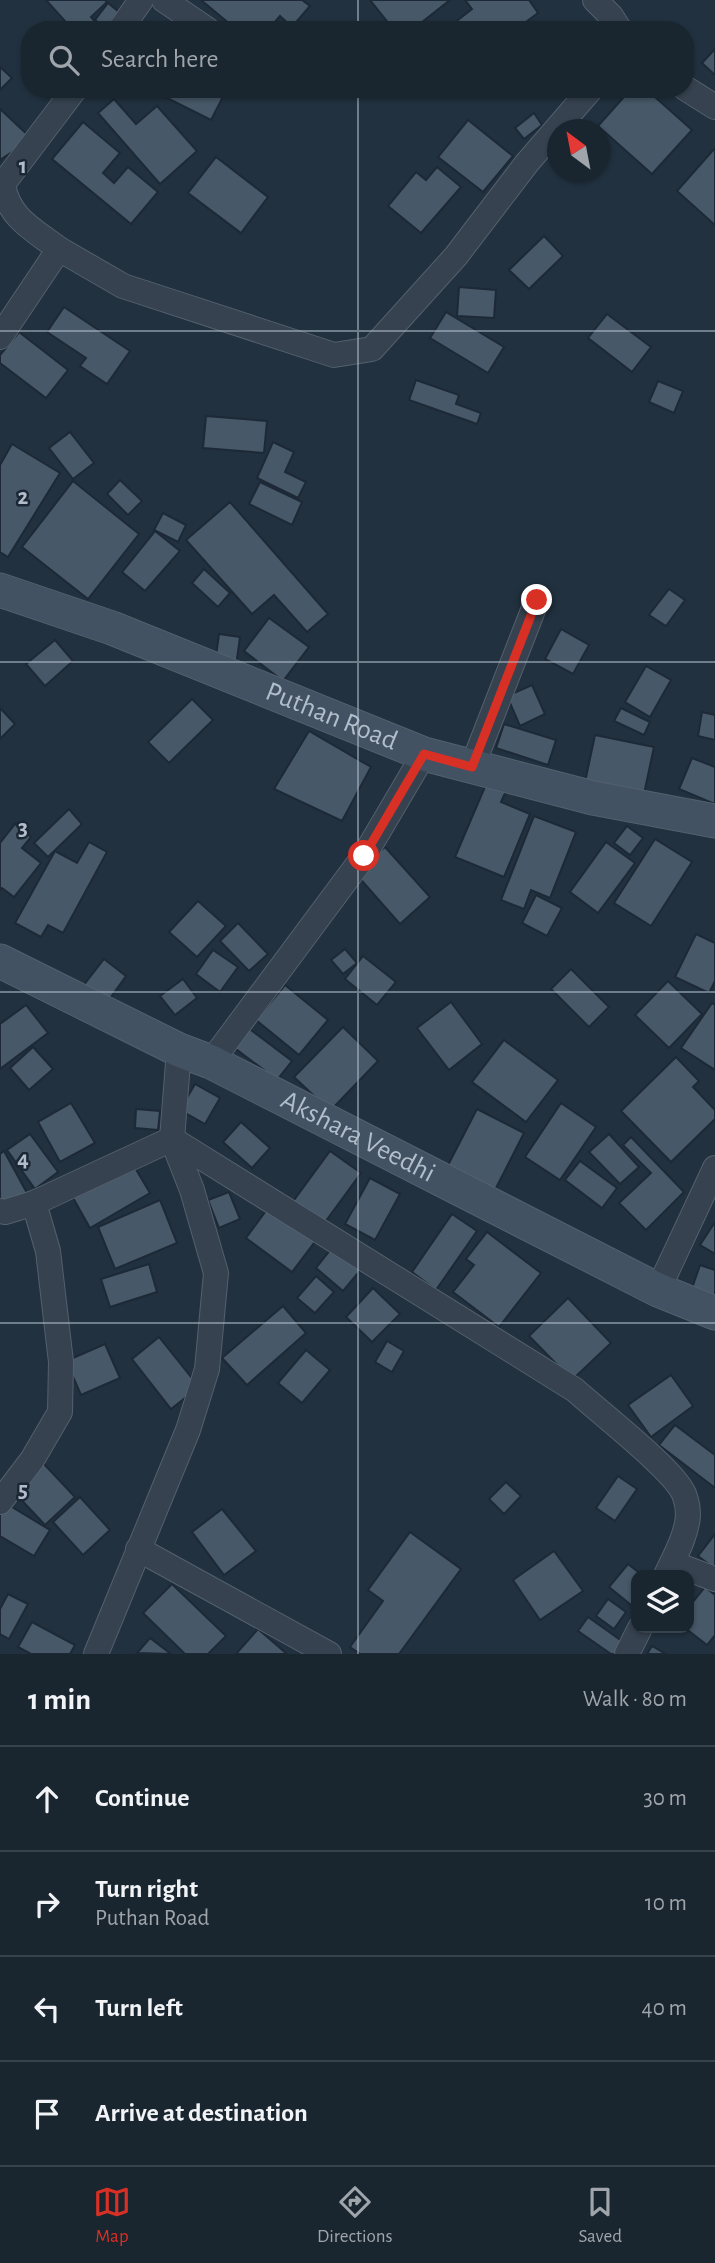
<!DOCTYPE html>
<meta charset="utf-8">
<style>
body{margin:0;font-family:"Alegreya Sans",sans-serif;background:#222d37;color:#f1f3f6}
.controls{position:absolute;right:21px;bottom:21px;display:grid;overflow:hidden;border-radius:14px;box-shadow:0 2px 5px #0004}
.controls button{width:63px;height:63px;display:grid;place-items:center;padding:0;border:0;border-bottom:2px solid #37424b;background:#19252f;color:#f1f3f6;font:35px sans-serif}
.compass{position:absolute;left:547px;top:119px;width:63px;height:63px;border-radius:50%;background:#19252f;box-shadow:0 2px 5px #0004;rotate:328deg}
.stop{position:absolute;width:21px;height:21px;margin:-16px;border:5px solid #d93025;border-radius:50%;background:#fff}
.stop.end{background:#d93025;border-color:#fff;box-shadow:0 2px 7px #0008}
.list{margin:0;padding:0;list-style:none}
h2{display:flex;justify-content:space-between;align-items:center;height:91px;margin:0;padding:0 28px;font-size:30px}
h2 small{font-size:23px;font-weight:400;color:#9fa5aa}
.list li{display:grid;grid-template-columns:46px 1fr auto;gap:21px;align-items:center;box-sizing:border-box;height:105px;padding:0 28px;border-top:2px solid #37424b}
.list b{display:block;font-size:26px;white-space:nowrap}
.list p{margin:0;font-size:23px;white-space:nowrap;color:#9fa5aa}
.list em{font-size:23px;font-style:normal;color:#9fa5aa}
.icon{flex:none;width:38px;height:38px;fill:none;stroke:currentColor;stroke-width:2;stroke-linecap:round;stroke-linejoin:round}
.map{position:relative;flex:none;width:715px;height:1654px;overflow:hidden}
.search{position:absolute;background:#19252f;box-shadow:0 2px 5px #0004;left:21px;right:21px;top:21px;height:77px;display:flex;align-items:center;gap:18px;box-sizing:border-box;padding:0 24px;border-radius:28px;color:#9fa5aa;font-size:26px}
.sheet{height:511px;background:#19252f}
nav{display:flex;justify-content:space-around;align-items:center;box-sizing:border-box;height:98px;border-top:2px solid #37424b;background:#19252f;font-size:19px;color:#9fa5aa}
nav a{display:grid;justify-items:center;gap:4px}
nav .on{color:#d93025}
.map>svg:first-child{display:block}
</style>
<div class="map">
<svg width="715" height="1654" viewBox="0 0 715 1654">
<rect width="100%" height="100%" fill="#21313f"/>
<g fill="#475868" stroke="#1d2936" stroke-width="2">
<path d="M46 0H105L107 2 91 17 102 29 73 30Z"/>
<path d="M201 0H302L310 6 292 27 280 16 268 30H237Z"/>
<path d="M370 0H450L412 30H394Z"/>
<path d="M465 0H529L538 13 515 30H459L454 23 472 9Z"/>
<path d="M108 3 119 12 106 28 95 20Z"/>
<path d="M715 49V75L702 63Z"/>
<path d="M0 67 12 78 0 90Z"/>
<path d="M170 89H227L211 120 165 97Z"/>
<path d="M631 89H646L692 130 652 174 598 126Z"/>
<path d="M114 99 136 124 157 106 197 151 160 184 98 113Z"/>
<path d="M0 109 32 139 0 160Z"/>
<path d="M534 113 542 125 524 139 515 128Z"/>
<path d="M468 120 513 156 483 192 438 157Z"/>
<path d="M83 122 120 153 103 173 114 183 128 167 158 192 131 224 52 159Z"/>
<path d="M715 148V225L677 191Z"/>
<path d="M216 157 268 197 241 233 188 193Z"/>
<path d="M437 167 461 187 421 233 388 206 416 172 426 180Z"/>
<path d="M544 236 563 256 529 289 509 270Z"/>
<path d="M459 287 496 290 494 318 457 316Z"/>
<path d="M64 307 130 351 107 384 80 366 86 358 47 332Z"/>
<path d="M446 312 504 347 488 373 430 338Z"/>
<path d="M607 314 651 347 632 372 588 338Z"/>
<path d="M19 332 68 370 46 398 0 363V355Z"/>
<path d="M416 380 459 395 456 404 481 413 477 424 409 400Z"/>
<path d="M658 381 683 391 674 413 649 402Z"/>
<path d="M206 416 267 421 264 453 203 448Z"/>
<path d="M70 432 94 463 73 479 49 448Z"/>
<path d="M273 442 294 452 285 472 306 482 298 498 257 478Z"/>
<path d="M12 444 60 473 8 557 0 552V465Z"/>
<path d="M120 480 142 501 128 515 107 494Z"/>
<path d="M73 481 139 534 88 599 22 547Z"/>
<path d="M260 482 302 502 292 525 249 504Z"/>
<path d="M230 502 328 614 307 632 274 595 252 614 186 540Z"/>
<path d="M163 513 186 525 178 542 154 530Z"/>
<path d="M155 531 180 551 145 591 122 572Z"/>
<path d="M204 569 230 593 218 607 192 583Z"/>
<path d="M669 589 685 600 666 626 649 615Z"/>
<path d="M269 618 309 647 283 681 244 651Z"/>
<path d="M561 629 589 645 573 674 545 659Z"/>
<path d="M219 634 240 637 236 666 215 663Z"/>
<path d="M55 640 73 661 45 686 26 664Z"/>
<path d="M646 666 671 680 650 717 625 702Z"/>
<path d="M532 685 545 714 520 726 507 696Z"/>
<path d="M192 699 213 720 169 763 148 742Z"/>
<path d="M0 708 15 724 0 739Z"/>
<path d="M621 708 650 722 644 735 614 721Z"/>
<path d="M702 712 715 715V740L698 736Z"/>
<path d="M504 724 556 740 548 765 496 748Z"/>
<path d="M309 731 371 767 342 821 274 789Z"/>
<path d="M595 735 654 747 644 794 585 782Z"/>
<path d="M692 758 715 767V804L679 789Z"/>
<path d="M487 782 506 791 501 802 530 814 504 877 455 857Z"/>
<path d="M69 809 82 824 48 857 34 843Z"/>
<path d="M534 816 576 832 550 898 531 890 524 909 501 900Z"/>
<path d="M15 824 31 837 22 848 41 863 14 897 2 888 0 890V843Z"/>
<path d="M627 826 643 838 630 855 614 843Z"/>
<path d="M655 839 692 862 651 926 614 903Z"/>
<path d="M89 842 107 852 63 933 48 925 41 937 15 923 55 851 77 863Z"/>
<path d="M606 842 635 863 598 913 570 892Z"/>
<path d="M385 847 430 897 400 924 355 873Z"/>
<path d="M536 895 562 908 547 936 522 923Z"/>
<path d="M198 901 226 926 197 957 169 932Z"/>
<path d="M238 923 268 954 249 971 220 941Z"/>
<path d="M696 934 715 943V981L709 993 675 977Z"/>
<path d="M345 949 357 963 343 974 331 960Z"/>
<path d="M213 950 238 967 220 992 196 974Z"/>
<path d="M363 956 396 982 377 1005 345 979Z"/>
<path d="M104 959 126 976 106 1004 83 986Z"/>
<path d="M571 969 609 1007 589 1027 551 989Z"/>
<path d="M183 979 197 998 175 1015 160 996Z"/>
<path d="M668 981 702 1014 669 1048 635 1015Z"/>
<path d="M285 985 328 1020 299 1055 256 1020Z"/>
<path d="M451 1002 482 1044 449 1070 417 1028Z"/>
<path d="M712 1003 715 1005V1070L681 1048Z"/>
<path d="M26 1005 48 1033 0 1069V1024Z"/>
<path d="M247 1027 292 1061 277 1080 232 1046Z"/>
<path d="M343 1027 378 1061 330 1111 294 1077Z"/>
<path d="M504 1040 558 1080 526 1122 472 1082Z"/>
<path d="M33 1047 53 1069 29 1090 10 1068Z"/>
<path d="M676 1057 699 1081 693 1087 715 1110V1119L671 1162 621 1111Z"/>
<path d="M195 1084 220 1098 205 1124 180 1110Z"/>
<path d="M71 1103 95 1143 60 1162 38 1122Z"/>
<path d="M561 1103 596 1127 560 1180 525 1157Z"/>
<path d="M136 1109 160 1111 158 1130 135 1128Z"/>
<path d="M477 1109 524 1133 495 1190 447 1167Z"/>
<path d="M241 1122 270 1148 252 1168 223 1142Z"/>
<path d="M30 1134 58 1172 35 1189 7 1150Z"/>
<path d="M609 1134 639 1167 620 1184 589 1152Z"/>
<path d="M631 1137 684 1192 646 1230 619 1203 651 1173 623 1145Z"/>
<path d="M4 1151 27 1193 0 1208V1154Z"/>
<path d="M330 1151 361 1173 320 1229 289 1207Z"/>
<path d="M131 1161 150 1193 90 1228 72 1196Z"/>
<path d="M580 1161 617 1188 602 1208 565 1180Z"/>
<path d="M370 1178 400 1194 375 1240 345 1224Z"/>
<path d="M229 1192 240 1219 219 1228 208 1200Z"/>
<path d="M160 1200 177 1243 115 1269 98 1227Z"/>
<path d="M271 1204 317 1239 292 1272 246 1238Z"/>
<path d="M452 1214 477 1231 436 1290 412 1272Z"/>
<path d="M715 1222V1254L700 1245Z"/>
<path d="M487 1232 541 1273 499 1327 453 1292 474 1265 466 1259Z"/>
<path d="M335 1244 363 1267 343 1291 316 1268Z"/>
<path d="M149 1264 157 1292 110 1307 101 1279Z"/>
<path d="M700 1265 715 1270V1303L690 1294Z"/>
<path d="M316 1276 334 1292 315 1313 297 1298Z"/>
<path d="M373 1288 400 1314 372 1342 346 1317Z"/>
<path d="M568 1298 611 1343 572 1380 529 1336Z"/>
<path d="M283 1306 306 1333 247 1385 222 1358Z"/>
<path d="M159 1337 199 1387 171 1409 132 1359Z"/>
<path d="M387 1341 404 1351 392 1372 375 1362Z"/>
<path d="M105 1344 120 1378 81 1395 66 1361Z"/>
<path d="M306 1350 330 1370 302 1403 278 1383Z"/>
<path d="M671 1375 693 1406 651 1437 628 1405Z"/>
<path d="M675 1425 715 1455V1488L659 1445Z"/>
<path d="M43 1463 75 1497 45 1525 13 1491Z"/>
<path d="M618 1476 637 1489 615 1521 596 1508Z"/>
<path d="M506 1482 521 1496 504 1514 489 1499Z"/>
<path d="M80 1497 110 1530 83 1555 53 1522Z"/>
<path d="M7 1504 50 1530 34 1556 0 1536V1515Z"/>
<path d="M222 1509 256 1551 224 1575 192 1532Z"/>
<path d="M410 1532 461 1569 399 1654H360L350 1647 383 1601 368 1590Z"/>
<path d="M715 1534V1569L698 1556Z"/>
<path d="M554 1551 583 1591 540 1620 513 1580Z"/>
<path d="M628 1564 642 1575H636V1609L609 1587Z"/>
<path d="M172 1584 226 1636 208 1654H185L143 1613Z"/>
<path d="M705 1587 715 1595V1635L707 1645 685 1628H689V1607Z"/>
<path d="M8 1594 28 1604 9 1639 0 1634V1609Z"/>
<path d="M608 1599 626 1612 614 1629 596 1616Z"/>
<path d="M588 1617 626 1644 619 1654H611L578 1631Z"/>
<path d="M32 1622 75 1645 70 1654H31L18 1647Z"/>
<path d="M258 1629 287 1654H236Z"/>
<path d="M150 1638 171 1654 137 1653Z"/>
<path d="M652 1646 666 1654H647Z"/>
</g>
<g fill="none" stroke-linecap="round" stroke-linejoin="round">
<defs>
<g id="street">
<path d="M164 0 208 30"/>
<path d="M595 0 611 16 620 30"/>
<path d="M120 30 141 0"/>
<path d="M685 88 715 107"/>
<path d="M59 249 123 286 334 355 372 349 456 256 527 163 591 89"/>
<path d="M0 337 59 249C34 230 8 218 3 184L75 89"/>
<path d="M472 767 537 600"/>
<path d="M211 1062 364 856 424 754"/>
<path d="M0 1211 5 1212 34 1203 172 1139 575 1390C598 1411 674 1470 684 1494 686 1499 688 1509 688 1515 687 1535 674 1558 666 1575"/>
<path d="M658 1290 715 1168"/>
<path d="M0 1502 32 1460 60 1412 61 1362 48 1251 34 1203"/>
<path d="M138 1549 329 1654"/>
<path d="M672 1563 715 1579"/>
<path d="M96 1654 188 1430 207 1369 216 1273 192 1190 172 1139 179 1050"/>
<path d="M627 1654 640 1628"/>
</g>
<g id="secondary">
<path id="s1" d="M0 590 112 628 424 754 593 798 715 821"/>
<path id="s2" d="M0 961 179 1050 211 1062 658 1290 715 1313"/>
</g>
</defs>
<use href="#street" stroke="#54606d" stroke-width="26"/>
<use href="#secondary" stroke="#54606d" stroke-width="35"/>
<use href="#street" stroke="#36424f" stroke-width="24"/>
<use href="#secondary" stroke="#435262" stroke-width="33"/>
</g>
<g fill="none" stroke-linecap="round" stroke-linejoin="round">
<path stroke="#d93025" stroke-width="9" d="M364 856 424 754 472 767 537 600"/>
</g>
<path fill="none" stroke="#b1bdca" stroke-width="2" stroke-opacity="0.55" d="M358 0V30M358 89V1654M0 331H715M0 662H715M0 992H715M0 1323H715"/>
<g text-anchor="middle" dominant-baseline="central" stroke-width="5" stroke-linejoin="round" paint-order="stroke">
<g font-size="28" fill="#b1bdca" stroke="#1b2734">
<text stroke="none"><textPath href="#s1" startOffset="355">Puthan Road</textPath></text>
<text stroke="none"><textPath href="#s2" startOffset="399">Akshara Veedhi</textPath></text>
</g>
</g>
<g font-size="23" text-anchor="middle" font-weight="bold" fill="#b1bdca" stroke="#1b2734" stroke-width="5" stroke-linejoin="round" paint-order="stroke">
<text x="23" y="173">1</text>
<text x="23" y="504">2</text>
<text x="23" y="835">3</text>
<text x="23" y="1166">4</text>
<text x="23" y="1497">5</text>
</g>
</svg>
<div class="controls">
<button><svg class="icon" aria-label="layers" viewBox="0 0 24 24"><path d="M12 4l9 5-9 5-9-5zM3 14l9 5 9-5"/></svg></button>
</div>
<svg class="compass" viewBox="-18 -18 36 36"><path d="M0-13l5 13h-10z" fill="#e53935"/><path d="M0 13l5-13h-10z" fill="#9fa5aa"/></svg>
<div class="stop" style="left:364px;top:856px"></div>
<div class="stop end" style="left:537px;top:600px"></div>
<div class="search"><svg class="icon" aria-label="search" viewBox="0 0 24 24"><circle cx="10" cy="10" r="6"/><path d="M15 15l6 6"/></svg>Search here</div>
</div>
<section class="sheet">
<h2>1 min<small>Walk · 80 m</small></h2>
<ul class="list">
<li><svg class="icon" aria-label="ahead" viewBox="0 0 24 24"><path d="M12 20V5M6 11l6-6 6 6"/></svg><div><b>Continue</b></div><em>30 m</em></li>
<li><svg class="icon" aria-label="right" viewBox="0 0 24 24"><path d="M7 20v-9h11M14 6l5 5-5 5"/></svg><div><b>Turn right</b><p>Puthan Road</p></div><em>10 m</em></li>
<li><svg class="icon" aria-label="left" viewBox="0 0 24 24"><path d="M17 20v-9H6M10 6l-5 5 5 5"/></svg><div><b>Turn left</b></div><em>40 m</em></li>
<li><svg class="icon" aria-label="arrive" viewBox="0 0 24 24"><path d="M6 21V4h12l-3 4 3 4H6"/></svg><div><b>Arrive at destination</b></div></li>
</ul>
</section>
<nav>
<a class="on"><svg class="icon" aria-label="map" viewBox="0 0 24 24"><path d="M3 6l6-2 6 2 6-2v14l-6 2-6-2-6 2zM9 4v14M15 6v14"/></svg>Map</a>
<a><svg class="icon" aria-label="directions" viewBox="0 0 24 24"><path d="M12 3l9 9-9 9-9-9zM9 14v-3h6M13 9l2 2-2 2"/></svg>Directions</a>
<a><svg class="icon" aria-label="saved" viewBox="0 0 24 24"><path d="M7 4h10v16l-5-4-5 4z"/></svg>Saved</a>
</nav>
